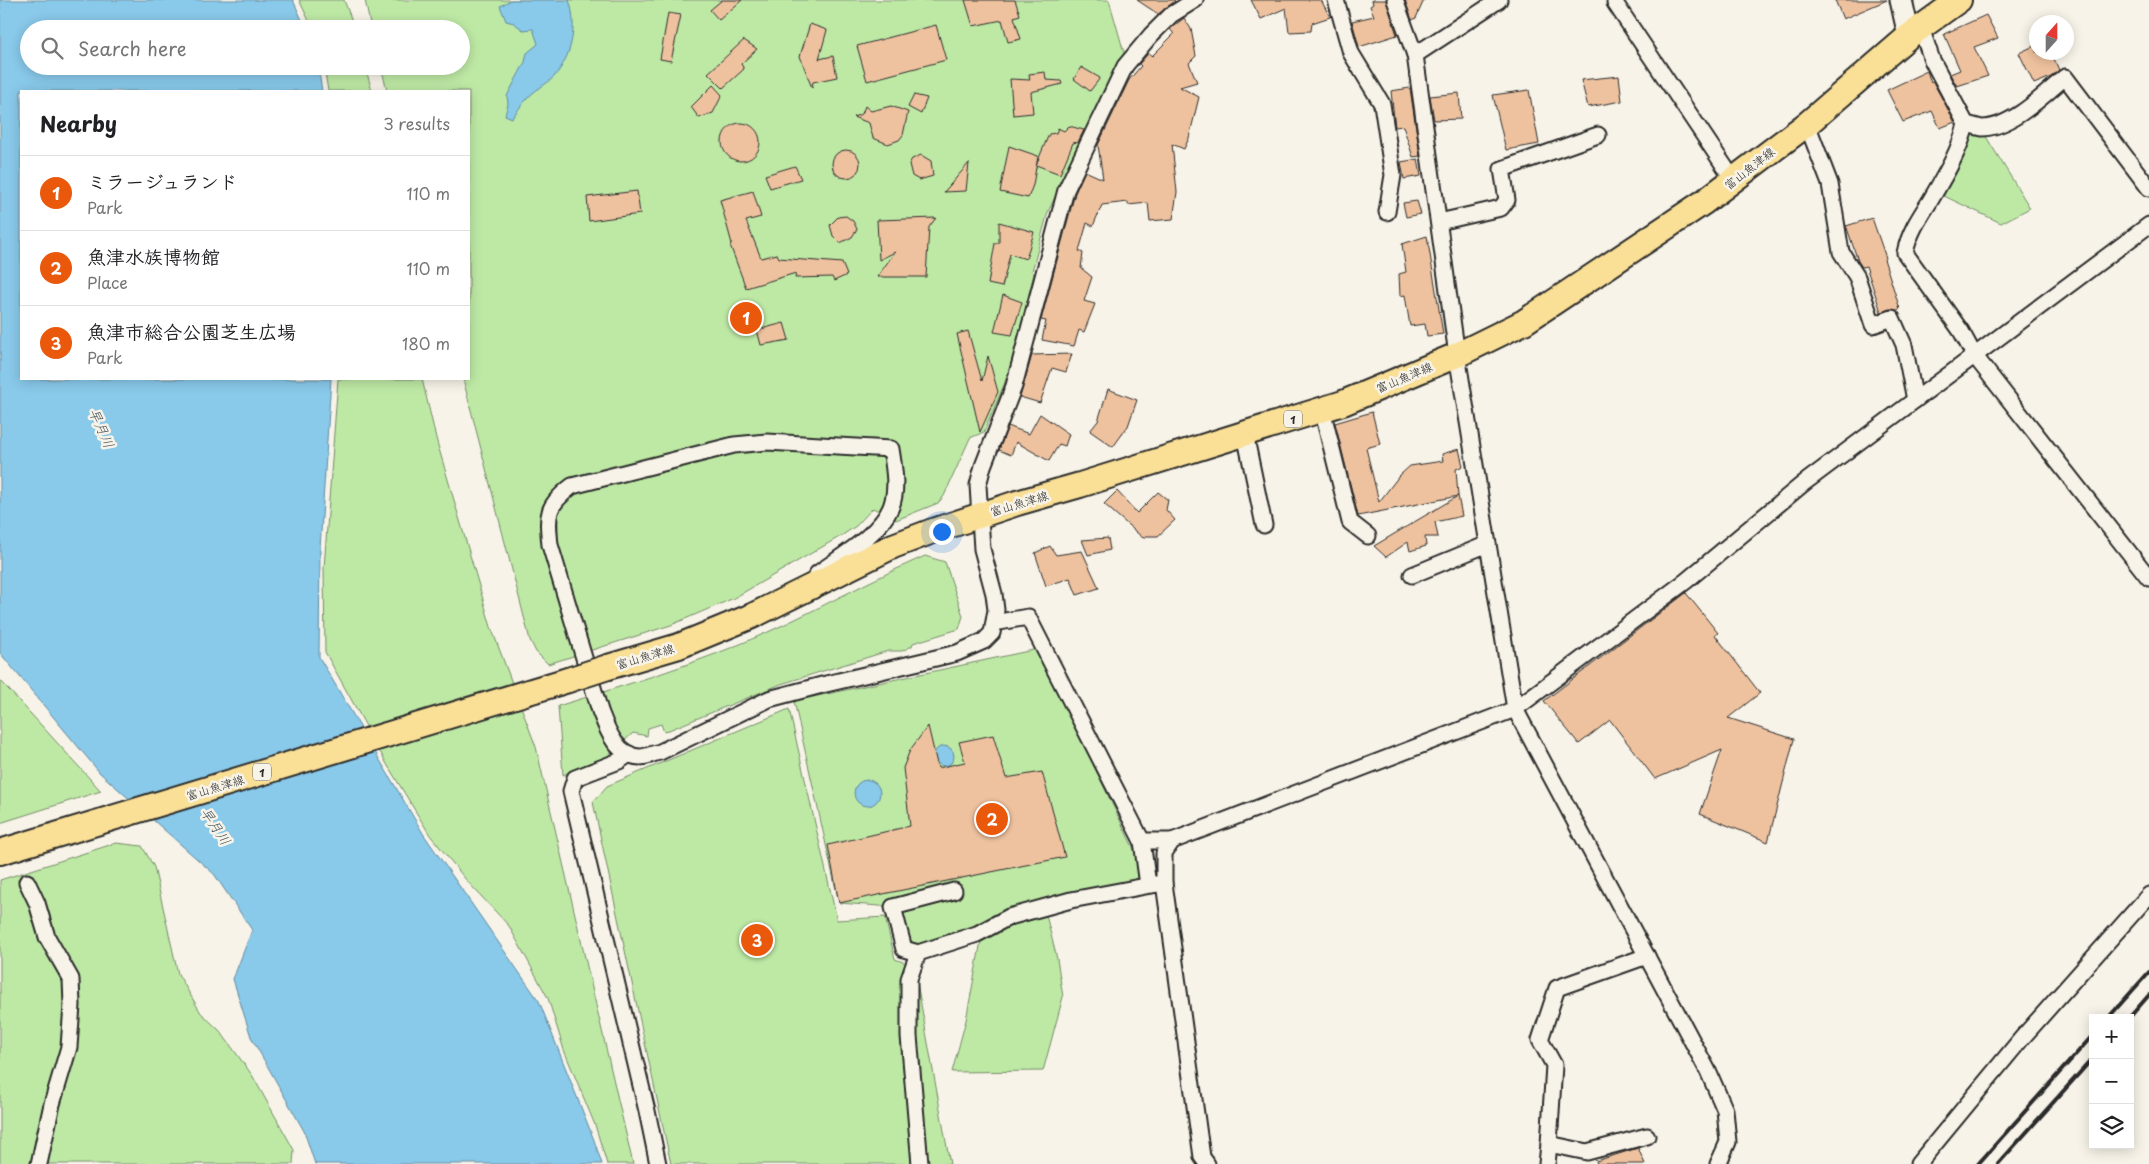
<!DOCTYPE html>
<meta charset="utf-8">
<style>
body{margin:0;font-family:"Playpen Sans","Klee One",sans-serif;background:#f2f2f2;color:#202124}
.controls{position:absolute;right:15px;bottom:15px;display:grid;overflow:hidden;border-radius:0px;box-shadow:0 2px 12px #0003}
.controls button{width:45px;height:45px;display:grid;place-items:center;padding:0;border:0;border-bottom:1px solid #e0e0e0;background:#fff;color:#202124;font:25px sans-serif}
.compass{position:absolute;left:2029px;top:15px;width:45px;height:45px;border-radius:50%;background:#fff;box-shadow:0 2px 12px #0003;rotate:21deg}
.you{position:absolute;left:941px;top:531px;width:18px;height:18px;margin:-12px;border:4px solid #fff;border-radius:50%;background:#1a73e8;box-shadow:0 0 0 8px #1a73e833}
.badge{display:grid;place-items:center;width:32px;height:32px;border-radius:50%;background:#ea580c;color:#fff;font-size:16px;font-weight:700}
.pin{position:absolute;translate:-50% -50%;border:2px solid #fff;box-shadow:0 1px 5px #0006}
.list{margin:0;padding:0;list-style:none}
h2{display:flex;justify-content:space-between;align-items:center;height:65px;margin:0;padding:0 20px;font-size:21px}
h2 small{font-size:16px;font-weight:400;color:#757577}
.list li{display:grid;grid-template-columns:32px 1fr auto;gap:15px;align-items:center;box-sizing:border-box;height:75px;padding:0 20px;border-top:1px solid #e0e0e0}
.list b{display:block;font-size:19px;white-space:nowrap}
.list p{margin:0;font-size:16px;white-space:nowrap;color:#757577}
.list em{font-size:16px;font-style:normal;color:#757577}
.icon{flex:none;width:28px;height:28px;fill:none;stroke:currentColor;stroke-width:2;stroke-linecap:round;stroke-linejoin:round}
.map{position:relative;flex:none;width:2149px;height:1164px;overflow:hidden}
.search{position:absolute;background:#fff;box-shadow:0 2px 12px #0003;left:20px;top:20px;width:450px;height:55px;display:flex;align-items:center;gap:12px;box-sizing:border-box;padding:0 18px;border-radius:28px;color:#757577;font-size:19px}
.panel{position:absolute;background:#fff;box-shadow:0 2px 12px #0003;left:20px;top:90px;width:450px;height:290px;border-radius:0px}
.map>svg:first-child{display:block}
</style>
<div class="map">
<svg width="2149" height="1164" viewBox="0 0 2149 1164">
<rect width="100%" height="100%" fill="#f7f3e8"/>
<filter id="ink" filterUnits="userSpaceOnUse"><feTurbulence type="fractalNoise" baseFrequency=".02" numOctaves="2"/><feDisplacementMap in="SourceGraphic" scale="10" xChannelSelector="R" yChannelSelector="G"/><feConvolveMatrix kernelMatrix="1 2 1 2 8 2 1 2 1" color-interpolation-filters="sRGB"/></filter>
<g filter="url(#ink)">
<g fill="#bee9a5" stroke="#748a68">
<path d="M299 0H344L355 29H313Z"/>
<path d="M365 0H1109L1125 56 1103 93 1048 212 1032 271 1034 274 1012 361 1004 385 984 432 970 438 944 496 938 503 896 520 873 508 856 526 841 536 734 598 671 625 548 664 536 652 530 640 463 379H469V91H387L381 66H461V29H371Z"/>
<path d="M324 66H365L372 91H328Z"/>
<path d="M1974 131 1985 135 2030 208 2001 223 1942 195Z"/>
<path d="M338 379H422L437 442 491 627 536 747 633 1164H607L595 1125 564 1050 548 998 509 926 467 881 430 835 388 766 325 652 324 568Z"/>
<path d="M925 556 945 562 963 616 959 629 913 643 912 646 902 651H888L781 684 664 732 661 724 648 728 647 736 633 733 603 760 563 775 558 706C629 684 700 663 768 632 821 608 872 579 925 556Z"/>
<path d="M1038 649 1151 885 1047 904 918 953 893 907 839 903 794 701Z"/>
<path d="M0 680 101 791 0 823Z"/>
<path d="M789 709 837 920 885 917 895 959 914 966 950 1164H671L593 802 607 786Z"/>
<path d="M116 843 142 846 154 867 178 974 201 1013 220 1031 252 1075 294 1150 293 1164H0V880Z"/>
<path d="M1045 911 1057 959 1063 997 1043 1071 952 1072 966 1020 981 941 1010 922Z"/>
</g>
<g fill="#89c9ea" stroke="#638a9e">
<path d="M0 0H293L306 29H29V66H318L322 91H21V379H331L320 548 319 657 424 835 539 1001 594 1140 602 1164H315L304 1131 251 1037 233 979 252 930 214 874 100 773 0 653Z"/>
<path d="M511 0H569C578 26 572 56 554 77 546 85 534 90 527 99 521 105 517 112 512 118L505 115 508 104 507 96 525 62 527 53 538 44 533 29 523 30 514 23 506 21 500 6Z"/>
<circle cx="944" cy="756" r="10"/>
<circle cx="867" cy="793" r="13"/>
</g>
<g fill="#efc29f" stroke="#2b2b2b">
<path d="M722 0H742L719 20 710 10Z"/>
<path d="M965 0H1015L1020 15 1014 17 1021 39 1008 42 1002 20 973 26Z"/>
<path d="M1137 0H1174L1175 1 1157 15 1158 14Z"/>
<path d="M1251 0H1321L1330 17 1312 23 1311 31 1289 32 1286 8 1261 19Z"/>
<path d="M1372 0H1386L1397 35 1359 47 1352 21 1374 16 1370 6 1373 4Z"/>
<path d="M1405 0H1424L1416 18 1412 20Z"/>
<path d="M1835 0H1887L1843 19Z"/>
<path d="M668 13 681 15 671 61 660 59Z"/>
<path d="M1986 15 1998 38 1974 47 1988 76 1957 86 1950 74 1960 70 1944 34Z"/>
<path d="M1184 18 1191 29 1196 56 1189 63 1197 82 1180 87 1199 97 1189 138 1184 149 1172 144 1177 192 1173 219 1150 221 1148 203 1128 205V202L1102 205 1093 226 1087 223 1079 251 1083 253 1081 268 1092 277 1084 301 1095 304 1084 332 1079 330 1074 346 1042 340 1046 321 1041 320 1075 193 1085 171 1103 179 1098 145 1129 80 1141 66 1139 64 1147 55 1148 53 1152 56 1174 34 1170 29Z"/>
<path d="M810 24 827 30 819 59 833 56 837 77 813 82 812 88 800 56Z"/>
<path d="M936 25 946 60 867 81 857 46Z"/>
<path d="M744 40 757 49 741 64 744 69 723 88 708 73Z"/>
<path d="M2036 45V52H2051L2059 70 2051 77 2034 84 2019 53Z"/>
<path d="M1081 67 1100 78 1090 91 1074 79Z"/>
<path d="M1927 71 1931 83 1933 82 1955 122 1940 128 1932 111 1903 122 1887 90Z"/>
<path d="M1045 72 1046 80 1061 81 1062 84 1031 92 1033 113 1013 115 1010 79 1030 80 1029 74Z"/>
<path d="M1619 76 1622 101 1588 107 1581 80Z"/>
<path d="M713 85 722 95 713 113 699 118 691 107Z"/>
<path d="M1410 88 1420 156 1413 157 1403 126 1395 127 1391 91Z"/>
<path d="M1529 90 1539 144 1506 150 1493 95Z"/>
<path d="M1459 93 1461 119 1434 120 1430 96Z"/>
<path d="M914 95 927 98 921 114 908 107Z"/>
<path d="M865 106 871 111 891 106 908 112 903 135 899 140 888 144 873 138 869 123 853 117 862 114Z"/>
<circle cx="741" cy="142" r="19"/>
<path d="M1069 126 1084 130 1078 142 1073 143 1060 174 1036 165 1049 134 1056 133 1058 128 1064 131Z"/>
<path d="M1009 146 1038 156 1033 185 1028 198 1000 192Z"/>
<circle cx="846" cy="164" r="14"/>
<path d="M921 155 931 161 933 176 919 180 912 176 909 164 912 159Z"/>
<path d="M1418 159 1421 176 1404 179 1401 162Z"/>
<path d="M969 163 966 191 944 192Z"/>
<path d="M795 166 801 179 770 188 765 175Z"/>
<path d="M637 191 640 214 589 221 587 197Z"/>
<path d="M753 191 761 217 746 221 761 258 777 254 779 258 842 263 847 275 834 281 832 277 795 278 796 273 746 288 730 245 732 244 720 200Z"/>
<path d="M1417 201 1421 214 1406 217 1403 203Z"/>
<path d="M846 216 853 221 857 229 852 237 840 243 833 236 830 225 838 217Z"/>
<path d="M936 218 929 227 926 277H877L895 252 879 260 877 220Z"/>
<path d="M1872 218 1886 258 1884 259 1900 309 1897 310 1889 309 1881 312 1866 266 1862 267 1858 261 1847 228 1846 226Z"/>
<path d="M999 222 1034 232 1026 259 1010 254 1002 287 988 284 995 243H999Z"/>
<path d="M1427 236 1443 334 1427 336 1425 324 1410 326 1405 295 1400 296 1399 274 1406 272 1402 244Z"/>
<path d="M1003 295 1022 302 1012 335 994 332Z"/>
<path d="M784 323 789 340 761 345 757 330Z"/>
<path d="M968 331 982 381 988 356 998 392 980 432 957 334Z"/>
<path d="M1072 354 1066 372 1052 368 1040 403 1020 397 1032 355Z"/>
<path d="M1108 389 1137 400 1128 426 1113 447 1090 431 1098 421Z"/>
<path d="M1372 412 1380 444 1366 448 1379 502 1399 476 1410 466 1443 461 1442 454 1459 449 1463 466 1456 469 1458 496 1358 516 1335 423Z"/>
<path d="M1040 414 1069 434 1065 446 1059 444 1049 461 1016 442 1011 455 999 450 1008 426 1029 434Z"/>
<path d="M1117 491 1137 513 1158 492 1168 500 1166 510 1175 520 1158 536H1146L1143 538 1104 504Z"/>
<path d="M1458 496 1462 516 1435 522 1438 537H1425L1426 546 1410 551 1408 542 1386 557 1374 546Z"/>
<path d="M1108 538 1110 550 1088 555 1082 540Z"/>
<path d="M1050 546 1056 555 1082 551 1099 588 1077 595 1070 578 1046 586 1035 553Z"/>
<path d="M1686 593 1718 633 1715 635 1760 693 1728 718 1794 739 1768 842 1700 814 1722 750 1655 779 1610 720 1579 744 1544 701Z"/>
<path d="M928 726 938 768 965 762 959 742 993 735 1006 778 1042 772 1065 857 839 903 828 845 910 826 903 768 910 750Z"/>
<path d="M1638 1148 1645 1164H1597L1596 1161Z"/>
</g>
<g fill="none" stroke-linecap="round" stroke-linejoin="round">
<defs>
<g id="street">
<path d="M1336 0 1351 53 1382 104 1393 175 1387 212"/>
<path d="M1395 0 1415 55 1457 355 1515 709 1708 1071 1725 1110 1728 1142 1718 1164"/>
<path d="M1615 3 1733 179"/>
<path d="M1921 28 1932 60 1966 124C1960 151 1944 177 1930 201 1919 218 1909 233 1905 253L1961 331 1974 355 2149 578"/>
<path d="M1415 55 1499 0"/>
<path d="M1807 124 1830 184 1841 252 1857 277 1873 325 1892 318 1904 345 1915 400"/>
<path d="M1966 124C1971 125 1977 127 1982 128 2011 128 2044 95 2065 77L2149 188"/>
<path d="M1439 222 1501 208 1507 200 1502 169 1598 135"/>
<path d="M1322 409 1350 522 1368 536"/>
<path d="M1245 434 1264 525"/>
<path d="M817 574C840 557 880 534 891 507 898 489 894 468 891 449L767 442 734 445 572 486C546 506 547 514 550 545L600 711C607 729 616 756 640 757 647 757 654 753 660 752L769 699 822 685 957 653 984 641 992 633 996 610 994 594 982 549 978 485 983 466 1014 386 1066 190 1125 66 1151 35 1171 15 1195 0"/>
<path d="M1412 575 1488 544"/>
<path d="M629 754 619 761 575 778 571 791 647 1111 658 1164"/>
<path d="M1142 841H1172"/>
<path d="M27 882 37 903 47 937 71 979 72 1005 69 1047 52 1104 39 1164"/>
<path d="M1164 883 1202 1157 1207 1164"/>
<path d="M1151 885 1164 883V853L1172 841 1515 709 1686 581 1804 483 2149 225"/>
<path d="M918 953 904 949 893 907 954 891"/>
<path d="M1549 1144 1554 1065 1540 1040 1557 988 1647 956"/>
<path d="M920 1164 909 1036V979L918 953 977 934 1009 917 1071 900 1151 885 1147 878 1142 841 1028 617 994 623"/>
<path d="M1547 1164 1549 1144 1587 1152 1647 1136"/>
<path d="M1918 1164 2022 1038 2149 895"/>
</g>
<path id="secondary" d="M1901 0 1909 36"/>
<g id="primary">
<path d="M608 667 679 646 752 616 893 546 930 532 1017 503 1080 485 1343 403 1457 355 1524 322 1704 202 1807 124 1909 36 1959 0"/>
<path d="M0 852 568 680"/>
</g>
</defs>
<use href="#street" stroke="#2b2b2b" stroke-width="19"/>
<use href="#secondary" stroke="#2b2b2b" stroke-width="25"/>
<use href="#primary" stroke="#2b2b2b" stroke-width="28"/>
<use href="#street" stroke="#f7f3e8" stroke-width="15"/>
<use href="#secondary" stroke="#f7f3e8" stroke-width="21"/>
<use href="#primary" stroke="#fadf96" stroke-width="24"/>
<g stroke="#2b2b2b" stroke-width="4">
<path d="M2108 1018 2149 972"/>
<path d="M2129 1018 2149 995"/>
<path d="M1978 1164 2093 1035"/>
<path d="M1998 1164 2093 1058"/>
</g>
<defs>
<path id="primary-bridge" d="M568 680 608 667"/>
</defs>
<use href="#primary-bridge" stroke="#2b2b2b" stroke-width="28" stroke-linecap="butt"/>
<use href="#primary-bridge" stroke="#fadf96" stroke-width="24"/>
</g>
</g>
<g text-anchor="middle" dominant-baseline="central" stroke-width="5" stroke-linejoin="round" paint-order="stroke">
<g fill="#f7f3e8" stroke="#686764" stroke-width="1">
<rect x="1284" y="410.5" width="18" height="17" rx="4"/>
<rect x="253" y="763.5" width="18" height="17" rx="4"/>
</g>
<g font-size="11" font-weight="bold" fill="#2b2b2b">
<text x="1293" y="419">1</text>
<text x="262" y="772">1</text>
</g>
<g font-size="12" fill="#2b2b2b" stroke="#f7f3e8">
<text transform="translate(1749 168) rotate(-38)">富山魚津線</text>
<text transform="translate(1404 377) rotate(-23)">富山魚津線</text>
<text transform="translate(1019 503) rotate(-17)">富山魚津線</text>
<text transform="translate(645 656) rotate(-17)">富山魚津線</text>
<text transform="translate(215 787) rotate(-17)">富山魚津線</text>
</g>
<g font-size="14" font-style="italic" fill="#42525b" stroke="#f7f3e8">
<text transform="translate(102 428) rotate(66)">早月川</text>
<text transform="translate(216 826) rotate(56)">早月川</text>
</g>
</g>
</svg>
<div class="controls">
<button>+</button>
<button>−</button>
<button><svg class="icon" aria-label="layers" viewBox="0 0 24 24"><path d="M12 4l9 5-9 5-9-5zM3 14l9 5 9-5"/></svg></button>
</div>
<svg class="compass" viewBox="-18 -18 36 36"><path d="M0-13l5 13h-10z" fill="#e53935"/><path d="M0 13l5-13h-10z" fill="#757577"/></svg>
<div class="you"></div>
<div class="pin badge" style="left:746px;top:318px">1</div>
<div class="pin badge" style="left:992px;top:819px">2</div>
<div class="pin badge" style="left:757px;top:940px">3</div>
<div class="search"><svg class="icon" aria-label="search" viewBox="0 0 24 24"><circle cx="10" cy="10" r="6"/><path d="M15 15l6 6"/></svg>Search here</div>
<section class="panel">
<h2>Nearby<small>3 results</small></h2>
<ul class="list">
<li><span class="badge">1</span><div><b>ミラージュランド</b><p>Park</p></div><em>110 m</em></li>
<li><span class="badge">2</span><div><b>魚津水族博物館</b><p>Place</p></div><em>110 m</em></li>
<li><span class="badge">3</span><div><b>魚津市総合公園芝生広場</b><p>Park</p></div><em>180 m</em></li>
</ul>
</section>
</div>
